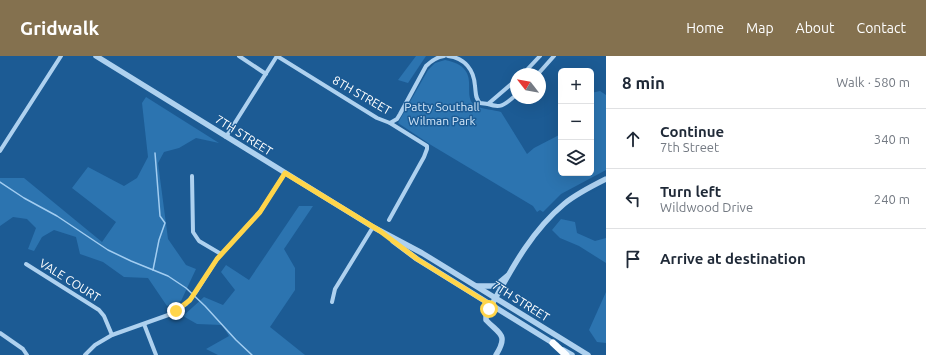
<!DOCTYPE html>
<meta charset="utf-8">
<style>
body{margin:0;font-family:Ubuntu,sans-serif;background:#f2f2f3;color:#1f2937}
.controls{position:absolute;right:12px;top:12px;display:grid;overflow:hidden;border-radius:6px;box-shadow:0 4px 16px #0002}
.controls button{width:36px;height:36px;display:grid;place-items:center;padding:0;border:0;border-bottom:1px solid #e0e1e3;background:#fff;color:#1f2937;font:20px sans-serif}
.compass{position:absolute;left:510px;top:12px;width:36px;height:36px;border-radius:50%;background:#fff;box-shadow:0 4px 16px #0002;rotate:301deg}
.stop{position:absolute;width:12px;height:12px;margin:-9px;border:3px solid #ffd54a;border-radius:50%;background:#fff}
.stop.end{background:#ffd54a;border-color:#fff;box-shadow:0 1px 4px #0008}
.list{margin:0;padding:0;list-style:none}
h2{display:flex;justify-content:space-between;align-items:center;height:52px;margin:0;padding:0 16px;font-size:17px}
h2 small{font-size:13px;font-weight:400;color:#747a83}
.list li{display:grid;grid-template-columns:26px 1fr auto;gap:12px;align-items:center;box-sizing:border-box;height:60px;padding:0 16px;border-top:1px solid #e0e1e3}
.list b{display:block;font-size:15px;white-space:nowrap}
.list p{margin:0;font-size:13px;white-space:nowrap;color:#747a83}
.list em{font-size:13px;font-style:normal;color:#747a83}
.icon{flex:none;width:22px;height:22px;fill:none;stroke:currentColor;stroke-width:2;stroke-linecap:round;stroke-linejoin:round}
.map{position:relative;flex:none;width:606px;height:299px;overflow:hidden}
header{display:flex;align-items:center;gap:24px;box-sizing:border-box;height:56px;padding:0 20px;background:#84714f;color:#fff}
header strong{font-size:19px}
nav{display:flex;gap:22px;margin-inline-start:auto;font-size:14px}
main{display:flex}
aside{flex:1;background:#fff}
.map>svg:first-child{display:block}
</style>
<header>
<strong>Gridwalk</strong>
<nav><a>Home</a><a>Map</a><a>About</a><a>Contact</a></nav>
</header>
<main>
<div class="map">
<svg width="606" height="299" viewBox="0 0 606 299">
<rect width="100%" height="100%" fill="#1c5b94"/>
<g fill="#2c74b0">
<path d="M416 0H426L408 27 398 24Z"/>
<path d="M445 4C485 12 459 40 476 50 482 53 495 54 501 56L527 98 534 92 561 78V117H591V37L600 35 606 39V114L561 138 543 156 540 154 537 156 533 150 431 89 398 67 428 14 435 7Z"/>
<path d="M146 41 219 87 196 82 179 92 164 96 158 107 168 183 186 209 196 213 181 245 167 250 148 222 124 221 103 206 80 198 76 181 54 174 42 181 34 195 28 193 36 172 27 163 13 161 0 170V122H24L102 186 116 166 72 132 88 111 124 130 137 122 148 101 142 47Z"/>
<path d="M299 150H313L284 193 295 212V234L270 271 305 299H218L206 293 229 280 222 269 197 268 183 260 204 241 223 249 235 234 221 216 226 209 249 224Z"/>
<path d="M561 163 575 166 577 177 595 185 606 182V207L579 190 560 182 552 174Z"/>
<path d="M606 236V287L597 286 589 274Z"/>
</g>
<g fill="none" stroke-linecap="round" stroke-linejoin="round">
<g stroke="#a2cdf1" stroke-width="1.5">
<path d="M0 126 24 142 57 160 108 194 131 205 168 220 186 232 205 250 236 284 252 299"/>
<path d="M153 214 159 184 165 167 160 160 155 97"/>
</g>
<g stroke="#aed1ef" stroke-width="4">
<path d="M239 0 266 18"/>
<path d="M277 0 377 62 390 67 427 90V93L424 101 389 164"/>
<path d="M448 0C465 2 474 14 475 30 476 37 475 42 480 47L488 48"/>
<path d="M523 18 540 0"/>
<path d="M538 18 554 0"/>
<path d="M516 24 488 48C502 53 505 48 516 39"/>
<path d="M390 67 397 63 400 58 426 10C431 5 437 1 444 0"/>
<path d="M226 81 277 0"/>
<path d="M0 95 61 0"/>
<path d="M192 120 193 176 199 185 221 198"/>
<path d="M26 208 99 254 104 260 112 279"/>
<path d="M332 246 335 233 373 171"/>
<path d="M144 268 156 299"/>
<path d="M0 277 23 293 27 299"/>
<path d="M85 299 95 289 112 279 171 258 186 248 196 236 217 203 260 156 285 117"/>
</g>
<g stroke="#aed1ef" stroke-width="5.5">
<path d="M96 0 373 171 422 197 588 299"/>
<path d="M393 185 417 203 556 289"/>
<path d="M477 230H495L507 220"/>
<path d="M563 294 572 299"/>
<path d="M496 299C509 278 499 278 486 264V259C508 220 528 178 564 148 576 138 592 130 606 123"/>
</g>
<path stroke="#fafdff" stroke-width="7" d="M553 287 566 299"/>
</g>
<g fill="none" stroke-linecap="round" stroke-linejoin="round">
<path stroke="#ffd54a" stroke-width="5" d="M176 255 190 244 217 203 260 156 285 117 380 175 417 203 491 249 489 253"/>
</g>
<g text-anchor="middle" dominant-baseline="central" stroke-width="3" stroke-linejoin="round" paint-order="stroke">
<g font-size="12" fill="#fff" stroke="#1c5b94">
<text transform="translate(362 39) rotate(30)">8TH STREET</text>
<text transform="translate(244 79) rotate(32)">7TH STREET</text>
<text transform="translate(70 224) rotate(32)">VALE COURT</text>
<text transform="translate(521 245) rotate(32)">7TH STREET</text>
</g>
<g font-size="12" fill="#d5e9fb" stroke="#1c5b94">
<text x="442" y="50">Patty Southall<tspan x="442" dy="14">Wilman Park</tspan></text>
</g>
</g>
</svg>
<div class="controls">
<button>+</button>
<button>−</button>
<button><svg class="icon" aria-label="layers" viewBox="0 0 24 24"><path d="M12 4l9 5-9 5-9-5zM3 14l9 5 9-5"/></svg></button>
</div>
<svg class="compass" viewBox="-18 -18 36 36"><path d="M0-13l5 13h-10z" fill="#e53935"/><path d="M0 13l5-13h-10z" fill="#747a83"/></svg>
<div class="stop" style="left:489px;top:253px"></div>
<div class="stop end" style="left:176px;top:255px"></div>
</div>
<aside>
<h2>8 min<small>Walk · 580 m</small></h2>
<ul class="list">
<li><svg class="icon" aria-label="ahead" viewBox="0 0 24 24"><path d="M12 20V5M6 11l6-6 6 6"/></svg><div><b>Continue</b><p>7th Street</p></div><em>340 m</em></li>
<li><svg class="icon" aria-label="left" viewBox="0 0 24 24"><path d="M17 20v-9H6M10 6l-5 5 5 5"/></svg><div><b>Turn left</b><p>Wildwood Drive</p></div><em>240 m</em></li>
<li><svg class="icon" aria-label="arrive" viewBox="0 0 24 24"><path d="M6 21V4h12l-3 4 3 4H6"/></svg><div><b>Arrive at destination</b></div></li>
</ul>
</aside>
</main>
